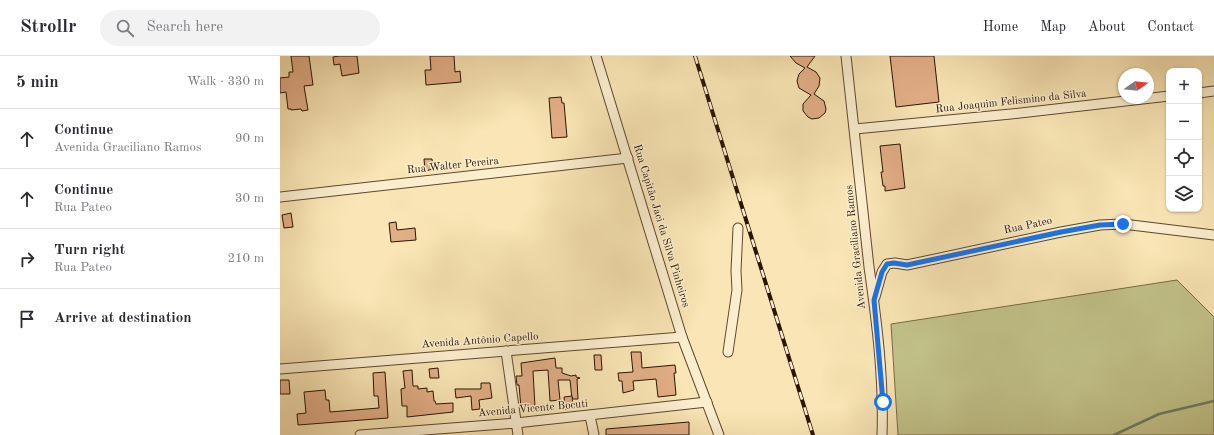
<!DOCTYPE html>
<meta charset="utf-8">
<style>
body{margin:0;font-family:"Old Standard TT",serif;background:#f2f2f3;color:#2b2b33}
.controls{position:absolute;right:12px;top:12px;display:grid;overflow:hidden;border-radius:8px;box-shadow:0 1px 3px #0004}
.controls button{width:36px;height:36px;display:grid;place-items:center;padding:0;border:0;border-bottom:1px solid #e1e1e2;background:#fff;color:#2b2b33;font:20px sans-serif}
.compass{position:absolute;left:838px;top:12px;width:36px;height:36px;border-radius:50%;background:#fff;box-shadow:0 1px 3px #0004;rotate:76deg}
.stop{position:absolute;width:12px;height:12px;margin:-9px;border:3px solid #1a73e8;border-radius:50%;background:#fff}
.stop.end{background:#1a73e8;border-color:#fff;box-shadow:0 1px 4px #0008}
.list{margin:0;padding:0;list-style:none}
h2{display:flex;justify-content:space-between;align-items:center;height:52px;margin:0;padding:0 16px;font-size:17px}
h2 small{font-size:13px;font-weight:400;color:#7c7c81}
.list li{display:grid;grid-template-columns:26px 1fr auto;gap:12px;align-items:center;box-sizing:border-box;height:60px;padding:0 16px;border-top:1px solid #e1e1e2}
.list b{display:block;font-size:15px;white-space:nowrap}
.list p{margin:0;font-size:13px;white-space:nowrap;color:#7c7c81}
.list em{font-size:13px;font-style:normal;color:#7c7c81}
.icon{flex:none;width:22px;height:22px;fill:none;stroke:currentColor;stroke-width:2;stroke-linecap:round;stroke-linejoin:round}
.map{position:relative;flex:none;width:934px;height:379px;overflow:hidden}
header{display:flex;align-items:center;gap:24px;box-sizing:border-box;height:56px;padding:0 20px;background:#fff;border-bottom:1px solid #e1e1e2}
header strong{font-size:19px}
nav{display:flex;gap:22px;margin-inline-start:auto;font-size:14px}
.search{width:280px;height:36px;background:#f2f2f3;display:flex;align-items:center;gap:10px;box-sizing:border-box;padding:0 14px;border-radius:22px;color:#7c7c81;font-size:15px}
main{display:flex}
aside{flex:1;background:#fff}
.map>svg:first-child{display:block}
</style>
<header>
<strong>Strollr</strong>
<div class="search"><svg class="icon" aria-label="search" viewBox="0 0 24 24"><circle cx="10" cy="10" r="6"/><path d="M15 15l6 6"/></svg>Search here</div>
<nav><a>Home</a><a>Map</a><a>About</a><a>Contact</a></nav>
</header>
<main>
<aside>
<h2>5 min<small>Walk · 330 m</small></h2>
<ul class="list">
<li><svg class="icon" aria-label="ahead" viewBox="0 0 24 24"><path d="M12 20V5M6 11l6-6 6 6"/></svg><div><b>Continue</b><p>Avenida Graciliano Ramos</p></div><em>90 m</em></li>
<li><svg class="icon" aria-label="ahead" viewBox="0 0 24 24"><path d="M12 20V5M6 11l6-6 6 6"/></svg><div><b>Continue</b><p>Rua Pateo</p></div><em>30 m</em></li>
<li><svg class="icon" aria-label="right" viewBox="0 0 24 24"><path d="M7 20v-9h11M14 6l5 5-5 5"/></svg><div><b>Turn right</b><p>Rua Pateo</p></div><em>210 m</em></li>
<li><svg class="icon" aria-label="arrive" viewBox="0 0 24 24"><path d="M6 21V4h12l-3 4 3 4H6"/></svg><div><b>Arrive at destination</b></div></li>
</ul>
</aside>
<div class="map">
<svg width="934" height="379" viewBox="0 0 934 379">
<rect width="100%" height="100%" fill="#f9e5b5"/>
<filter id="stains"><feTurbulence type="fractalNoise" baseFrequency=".005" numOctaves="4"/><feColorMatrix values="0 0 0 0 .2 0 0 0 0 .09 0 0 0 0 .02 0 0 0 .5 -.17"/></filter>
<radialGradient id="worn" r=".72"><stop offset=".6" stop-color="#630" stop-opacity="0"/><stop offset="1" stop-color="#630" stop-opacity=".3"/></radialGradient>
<path fill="#c2c38a" stroke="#766c45" d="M897 224 934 261V379H618L611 268Z"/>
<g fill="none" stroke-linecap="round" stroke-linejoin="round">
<path stroke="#707b65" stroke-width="2.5" d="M834 379 879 358 934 345"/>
</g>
<g fill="#e2ae87" stroke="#2a1400">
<path d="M11 0H29L33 29 24 30 28 54 22 55 21 53 11 54V53H8L6 36 0 37V22L9 21V16H13Z"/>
<path d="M59 0H77L79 17 62 20 60 8 54 9 53 1Z"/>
<path d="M150 0H174L175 16 180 15 181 26 146 29 145 14H151Z"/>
<path d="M510 0H535L527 11 536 16 540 22 539 30 534 38 544 45 546 53 545 57 539 62 532 63 528 61 523 55V48L531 39 519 32 517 25 519 18 525 12 516 7Z"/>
<path d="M610 0H654L659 46 616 51Z"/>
<path d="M281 41 282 47H284L287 81 272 82 269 42Z"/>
<path d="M620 88 625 132 605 135V130H603L601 116H603L600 90Z"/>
<path d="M144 103H152L153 113 145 115Z"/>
<path d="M11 157 13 171 4 172 2 159Z"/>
<path d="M116 166 117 174 135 172 136 184 111 186 109 167Z"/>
<path d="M351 296H361L362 312 395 309 396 317H394L396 339 378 341 376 323 353 325 354 334 343 337 342 325H339L338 317 353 316Z"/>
<path d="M314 299H321L322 314H315Z"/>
<path d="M275 302 276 312H282V317L291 320 296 319V321L300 322 297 323 298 343H292L290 324H278L280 344 270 345 268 314 253 315 255 351 241 352 239 329H237L236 320H242L241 307Z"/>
<path d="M158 312 159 322H150L149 313Z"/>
<path d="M132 314 133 330H138V333L147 332V336L153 335 154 345H155L156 348 173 347V356L127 361V350H122L121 333 125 332 123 315Z"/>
<path d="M105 316 108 362 18 369 17 358 26 357 24 336 45 334 46 344H49L50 356 99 352 98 340H94L93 317Z"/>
<path d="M0 324H9L10 338H0Z"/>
<path d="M201 327H210L212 342 199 344 200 353 192 354 191 340 176 342 175 333H201Z"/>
<path d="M292 340 293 352 285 353 284 341Z"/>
<path d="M409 366V379H326V373Z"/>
</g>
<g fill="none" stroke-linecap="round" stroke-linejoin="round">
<defs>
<g id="minor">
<path d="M316 0 402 281 439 379"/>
<path d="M566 0 589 211C597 267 604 323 602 379"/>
<path d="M919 37 934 35"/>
<path d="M575 73 731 58 889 40"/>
<path d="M0 141 348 102"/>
<path d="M595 241 602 216 607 208 615 207 627 209 781 176 820 169 843 168 934 179"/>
<path d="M226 295 238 379"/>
<path d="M448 296 457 234 456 215 458 172"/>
<path d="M0 313 402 281"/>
<path d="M310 360 314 379"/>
<path d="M80 379 236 367 427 346"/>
</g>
</defs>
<use href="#minor" stroke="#5e482d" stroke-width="11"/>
<use href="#minor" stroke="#fbeecf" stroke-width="9"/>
<defs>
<path id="rail" d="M415 0 533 379"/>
</defs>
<use href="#rail" stroke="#2a1400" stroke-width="4"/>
<use href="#rail" stroke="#fbeecf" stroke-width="2.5" stroke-dasharray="8" stroke-linecap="butt"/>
</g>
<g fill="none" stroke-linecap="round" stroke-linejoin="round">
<path stroke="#1a73e8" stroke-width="5" d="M603 346 594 244 602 216 607 208 614 207 627 209 781 176 820 169 843 168"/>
</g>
<g text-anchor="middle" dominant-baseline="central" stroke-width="3" stroke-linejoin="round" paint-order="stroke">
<g font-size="11" fill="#2a1400" stroke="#fbeecf">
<text transform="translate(731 46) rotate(-6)">Rua Joaquim Felismino da Silva</text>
<text transform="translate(173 110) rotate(-6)">Rua Walter Pereira</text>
<text transform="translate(381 170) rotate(73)">Rua Capitão Jaci da Silva Pinheiros</text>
<text transform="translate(748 170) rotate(-12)">Rua Pateo</text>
<text transform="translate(576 191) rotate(-96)">Avenida Graciliano Ramos</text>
<text transform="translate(200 285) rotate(-4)">Avenida Antônio Capello</text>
<text transform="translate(253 353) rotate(-5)">Avenida Vicente Bocuti</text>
</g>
</g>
<rect width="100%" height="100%" filter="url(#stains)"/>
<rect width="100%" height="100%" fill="url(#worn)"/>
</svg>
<div class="controls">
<button>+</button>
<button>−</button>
<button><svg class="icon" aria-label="locate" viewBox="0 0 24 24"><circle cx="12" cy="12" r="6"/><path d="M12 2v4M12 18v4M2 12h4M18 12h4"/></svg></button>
<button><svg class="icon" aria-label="layers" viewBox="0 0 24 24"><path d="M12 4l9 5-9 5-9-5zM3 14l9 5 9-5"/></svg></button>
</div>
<svg class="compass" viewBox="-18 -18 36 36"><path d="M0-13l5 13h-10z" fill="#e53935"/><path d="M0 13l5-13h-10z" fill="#7c7c81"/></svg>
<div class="stop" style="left:603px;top:346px"></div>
<div class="stop end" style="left:843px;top:168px"></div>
</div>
</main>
